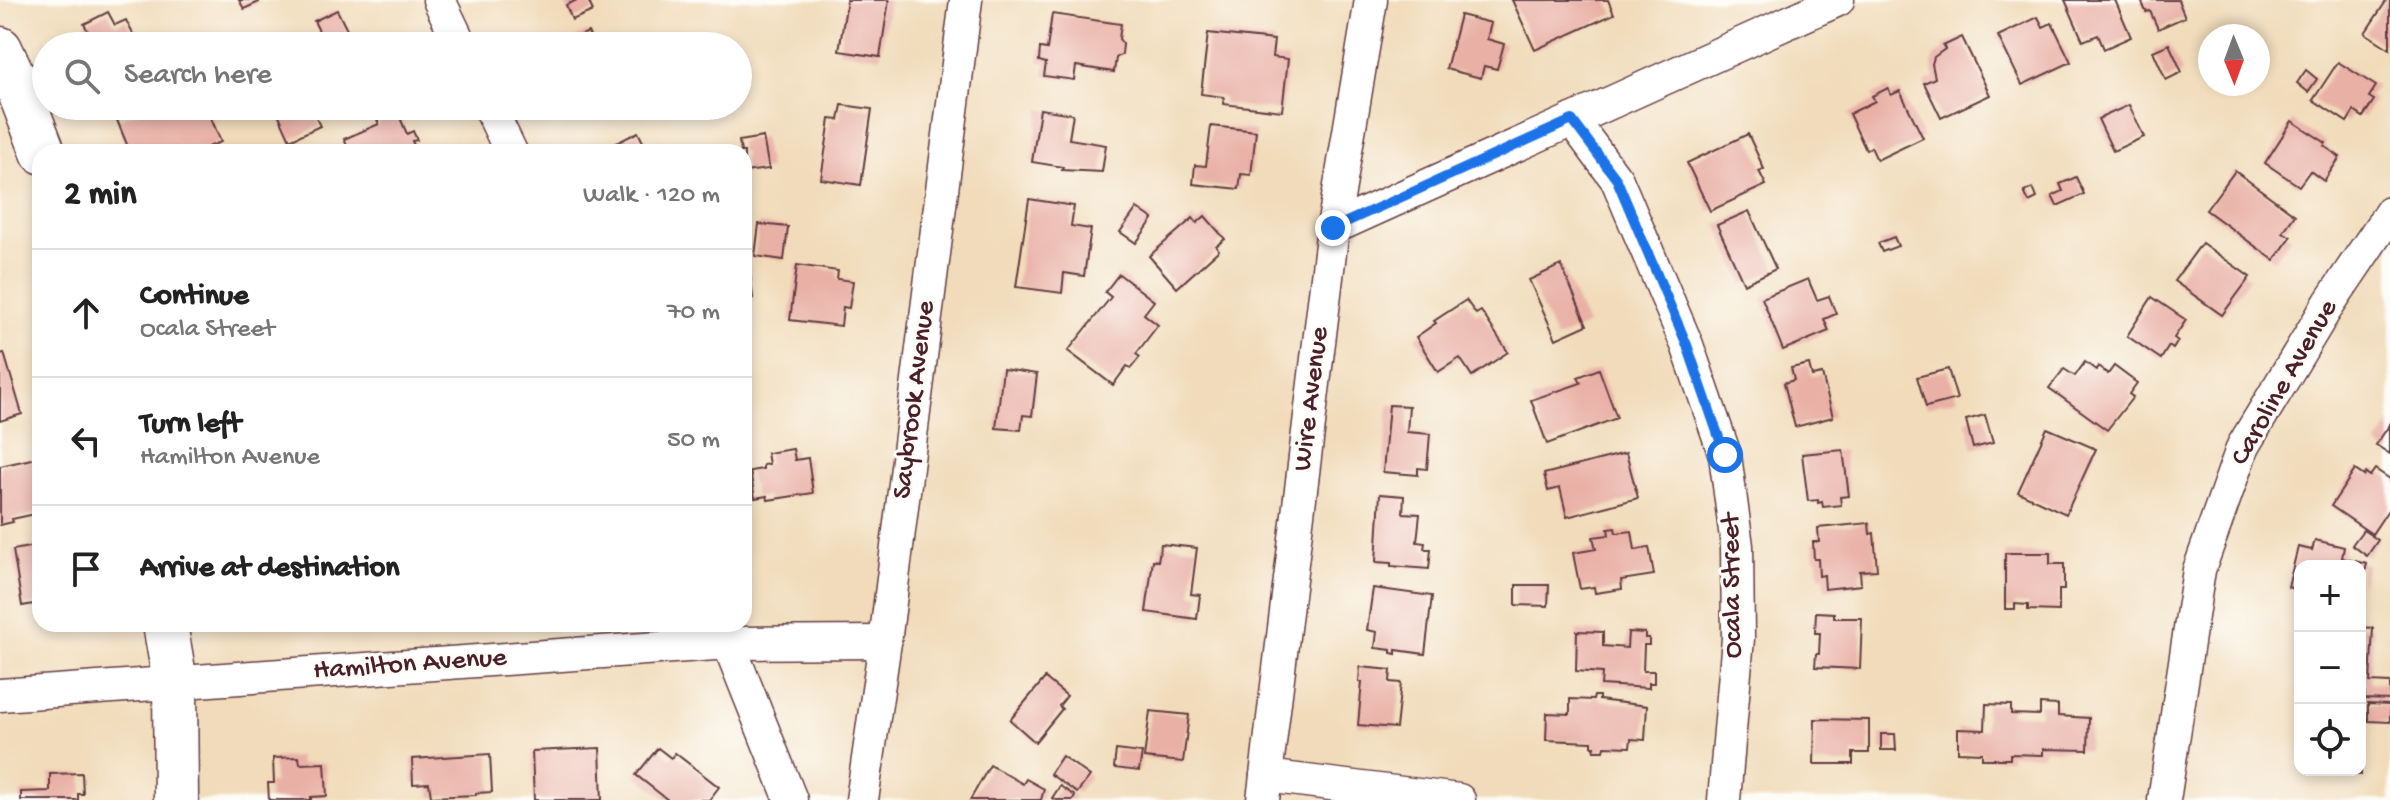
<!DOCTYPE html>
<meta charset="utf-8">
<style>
body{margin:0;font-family:"Gochi Hand",sans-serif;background:#f6f6f6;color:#222}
.controls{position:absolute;right:24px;bottom:24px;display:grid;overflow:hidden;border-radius:16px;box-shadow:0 4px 12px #0003}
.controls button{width:72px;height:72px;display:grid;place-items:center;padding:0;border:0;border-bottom:2px solid #e0e0e0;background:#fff;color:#222;font:40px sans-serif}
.compass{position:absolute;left:2198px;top:24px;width:72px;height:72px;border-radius:50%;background:#fff;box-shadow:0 4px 12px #0003;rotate:179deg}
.stop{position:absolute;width:24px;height:24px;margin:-18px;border:6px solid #1a73e8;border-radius:50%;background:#fff}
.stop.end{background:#1a73e8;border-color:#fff;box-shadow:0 2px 8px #0008}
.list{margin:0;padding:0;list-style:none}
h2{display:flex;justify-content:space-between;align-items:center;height:104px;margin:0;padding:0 32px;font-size:34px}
h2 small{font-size:26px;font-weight:400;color:#767676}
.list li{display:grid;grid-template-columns:52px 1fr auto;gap:24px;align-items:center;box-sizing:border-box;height:128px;padding:0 32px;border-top:2px solid #e0e0e0}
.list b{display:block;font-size:30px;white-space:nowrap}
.list p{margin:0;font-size:26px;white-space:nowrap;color:#767676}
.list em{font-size:26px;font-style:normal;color:#767676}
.icon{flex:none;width:44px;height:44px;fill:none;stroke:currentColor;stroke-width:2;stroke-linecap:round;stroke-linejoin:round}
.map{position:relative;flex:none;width:2390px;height:800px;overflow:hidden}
.search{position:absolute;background:#fff;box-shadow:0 4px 12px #0003;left:32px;top:32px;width:720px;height:88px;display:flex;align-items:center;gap:20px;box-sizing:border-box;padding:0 28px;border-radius:44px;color:#767676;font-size:30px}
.panel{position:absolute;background:#fff;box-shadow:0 4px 12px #0003;left:32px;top:144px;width:720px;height:488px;border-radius:24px}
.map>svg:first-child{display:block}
</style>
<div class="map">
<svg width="2390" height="800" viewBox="0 0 2390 800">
<rect width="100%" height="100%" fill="#fdfcf7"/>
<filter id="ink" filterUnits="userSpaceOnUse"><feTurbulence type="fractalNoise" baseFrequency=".0125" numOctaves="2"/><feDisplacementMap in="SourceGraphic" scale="16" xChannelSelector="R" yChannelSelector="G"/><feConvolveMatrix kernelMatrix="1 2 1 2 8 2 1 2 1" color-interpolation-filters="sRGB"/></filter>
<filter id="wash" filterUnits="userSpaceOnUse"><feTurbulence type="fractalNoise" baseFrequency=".006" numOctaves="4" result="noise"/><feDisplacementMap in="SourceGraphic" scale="32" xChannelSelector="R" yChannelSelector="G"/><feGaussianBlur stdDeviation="1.8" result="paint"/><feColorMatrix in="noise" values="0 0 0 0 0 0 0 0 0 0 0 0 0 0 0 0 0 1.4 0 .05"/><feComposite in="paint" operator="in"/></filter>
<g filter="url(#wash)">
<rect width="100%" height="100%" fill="#f1dbba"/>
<g id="blocks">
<g fill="#e9b0a6">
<path d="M239 0H259V2L244 9Z"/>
<path d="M577 0H588L593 11 572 20 566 5Z"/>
<path d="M847 0H889L880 57 839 51Z"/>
<path d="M1512 0H1608L1614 14 1535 50Z"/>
<path d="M2065 0H2115L2131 37 2104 49 2098 35 2083 41Z"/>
<path d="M2141 0H2178L2185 17 2158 29 2150 11 2146 12Z"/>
<path d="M2387 0H2390V49L2365 33Z"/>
<path d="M337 10 352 40 355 39 359 46H305L303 41 320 33 314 21Z"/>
<path d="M108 12 115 25 126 20 139 46H96L84 24Z"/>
<path d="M1052 14 1121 24 1119 39 1123 44 1122 54 1116 58 1114 72 1076 66 1074 80 1044 76 1046 63 1039 61 1040 48 1047 49Z"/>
<path d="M1460 15 1491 23 1487 39 1504 44 1497 69 1484 66 1481 78 1446 69Z"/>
<path d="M2038 17 2043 27 2052 23 2071 62 2022 85 1998 36Z"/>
<path d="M588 32 594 46H558Z"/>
<path d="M1208 33 1274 40 1272 57 1288 59 1282 111 1223 104 1224 97 1201 94Z"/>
<path d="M1962 37 1990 95 1941 118 1924 83 1935 78 1932 64 1934 57 1945 49 1943 46Z"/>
<path d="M2169 44 2182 72 2166 80 2153 51Z"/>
<path d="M2338 62 2376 86 2369 97 2374 100 2363 117 2354 111 2347 122 2313 100Z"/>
<path d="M2306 70 2317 79 2308 92 2297 83Z"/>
<path d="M1888 88 1891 95 1900 91 1923 138 1877 160 1871 147 1866 150 1849 114 1875 101 1872 96Z"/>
<path d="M842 105 872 109 861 185 821 179 830 119 839 120Z"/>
<path d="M2129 105 2144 137 2113 151 2098 119Z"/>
<path d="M154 106H167L169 111 182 106H206L221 142 195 152H176L175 148 166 152H130L117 120Z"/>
<path d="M287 106H310L320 126 290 140 277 111Z"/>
<path d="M383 106H395L407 134 413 131 417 140 412 141 417 152H350L344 139 379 124 373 110Z"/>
<path d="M1040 109 1073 114 1069 139 1106 145 1102 172 1062 170 1063 167 1032 162Z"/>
<path d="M2292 121 2326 143 2324 146 2340 157 2324 181 2310 171 2299 186 2265 163Z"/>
<path d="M1211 126 1256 131 1251 175 1241 174 1239 189 1193 184 1195 165 1206 166Z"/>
<path d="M638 132 648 152H599Z"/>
<path d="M1748 134 1764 169 1759 171 1766 185 1710 211 1687 163Z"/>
<path d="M763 137 769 169 744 172V152H741L739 141Z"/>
<path d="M2235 171 2295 215 2283 232 2291 237 2274 260 2206 210Z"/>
<path d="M2076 177 2084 194 2057 206 2052 196 2063 191 2060 184Z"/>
<path d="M2033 188 2037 198 2029 202 2024 192Z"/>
<path d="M1029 199 1074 206 1071 226 1091 229 1084 276 1064 273 1062 293 1016 287Z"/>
<path d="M1137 208 1153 219 1136 243 1120 232Z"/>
<path d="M1749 211 1776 269 1744 284 1717 225Z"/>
<path d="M1205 216 1225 239 1216 246 1219 250 1177 288 1149 256 1193 218 1197 223Z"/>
<path d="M759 224 788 227 784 260 755 256Z"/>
<path d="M1894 237 1898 246 1882 252 1878 243Z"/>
<path d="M2202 243 2250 277 2222 315 2174 281Z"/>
<path d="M748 259 753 298 744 303V261Z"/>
<path d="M797 265 838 271 837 279 853 281 849 308 843 307 841 326 790 320Z"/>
<path d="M1561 265 1587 325 1556 339 1529 280Z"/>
<path d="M1119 274 1154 301 1144 314 1158 325 1136 354 1140 357 1131 368 1127 366 1113 385 1068 351 1111 297 1105 292Z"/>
<path d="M1808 279 1817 300 1829 296 1836 314 1824 319 1829 331 1783 350 1762 298Z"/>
<path d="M2152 297 2186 320 2174 338 2178 341 2173 349 2169 346 2161 359 2127 336Z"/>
<path d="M1466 300 1476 314 1481 311 1508 352 1472 376 1460 358 1438 372 1416 337 1436 323 1434 321Z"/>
<path d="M4 353 22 414 0 421V354Z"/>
<path d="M2085 362 2096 370 2098 366 2108 374 2114 366 2137 383 2129 394 2133 397 2107 430 2049 388 2064 369 2075 376Z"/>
<path d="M1809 364 1812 376 1822 374 1833 417 1795 427 1784 383 1794 380 1791 368Z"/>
<path d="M1003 369 1037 374 1032 416 1023 415 1021 430 996 428Z"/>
<path d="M1599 369 1617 418 1547 444 1531 400 1581 383 1578 377Z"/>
<path d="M1948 369 1957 399 1926 407 1917 377Z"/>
<path d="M1389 405 1409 406 1407 432 1430 434 1427 469 1418 468V475L1383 472Z"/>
<path d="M1985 415 1993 443 1973 448 1966 420Z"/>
<path d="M2390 424V454L2376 445Z"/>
<path d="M2047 428 2096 449 2066 514 2018 492Z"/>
<path d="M793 449 795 460 808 458 813 493 768 500 767 496 755 498 750 471 763 469V465L769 464 767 453Z"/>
<path d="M1843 450 1849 496 1840 497 1841 505 1823 507 1822 502 1818 503V500L1808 501 1802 454Z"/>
<path d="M1626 453 1638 498 1567 517 1560 488 1548 491 1544 474Z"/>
<path d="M36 458 40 470V513L12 519 13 522 0 525V466Z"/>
<path d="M2375 469 2390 479V507L2372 534 2331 506 2355 470 2364 476 2366 473 2370 476Z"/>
<path d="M1380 494 1404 496 1403 513 1420 514 1417 542 1425 543 1424 549H1431L1429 569 1391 566V563L1376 562Z"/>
<path d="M1869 523 1870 534 1874 533 1877 570 1860 571 1861 585 1825 589 1824 575 1819 576 1818 559H1814L1813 542H1819L1818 528Z"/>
<path d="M1615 528 1616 533 1632 531 1635 550 1649 547 1654 575 1621 580 1622 589 1595 593 1594 587 1580 589 1573 553 1596 549 1593 537 1609 535 1608 529Z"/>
<path d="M2363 530 2378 540 2367 556 2352 545Z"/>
<path d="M2315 540 2344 547 2342 558 2367 564 2361 587 2360 566H2300V591L2288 587 2298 547 2312 550Z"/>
<path d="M1161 544 1197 548 1191 594 1200 595 1197 619 1146 612 1153 560 1158 561Z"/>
<path d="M40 545V603L22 606 13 550Z"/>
<path d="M2005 553H2050V564H2064V590H2059V611L2028 610V605L2015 604V609H2005Z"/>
<path d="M1516 585H1549L1548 606 1516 605Z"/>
<path d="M1373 588 1432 596 1425 654 1396 650V654L1391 653V650L1375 648 1377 632 1367 630Z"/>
<path d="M1816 612 1834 613V618H1862L1860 669 1815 667 1816 654H1819L1820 633H1815Z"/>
<path d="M2360 627 2373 628 2370 682 2390 683V700L2365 699V682L2360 681Z"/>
<path d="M1577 631 1603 632V646L1627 648 1628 632 1645 633V638H1649V645H1644L1643 671H1654V683H1649V688L1601 685 1602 673 1576 671Z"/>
<path d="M1360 667 1391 670 1390 682 1401 683 1396 728 1358 725 1362 682H1359Z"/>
<path d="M1045 678 1067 696 1059 706 1062 709 1035 742 1010 720Z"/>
<path d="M1594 696H1599V700L1647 706 1645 740 1631 739 1630 747 1605 746 1604 751H1594L1595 746H1592V742L1546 740 1547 713 1570 714V699L1593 700Z"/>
<path d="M1986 704 2011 705V714L2040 715V704L2058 705V716L2089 718 2088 750 2043 749V755L2010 754V759H1982V753L1958 752V729L1985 730Z"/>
<path d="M2368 704 2390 705V722L2368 721Z"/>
<path d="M1150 711 1189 715 1183 762 1144 758Z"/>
<path d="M1815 719 1869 720V753H1853V764H1814Z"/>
<path d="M2360 722 2366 723 2362 762H2360Z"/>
<path d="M1881 734H1895L1896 750H1881Z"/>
<path d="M600 748 602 800H534L532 751Z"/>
<path d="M658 748 671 758 675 753 719 787 709 800H668L636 775Z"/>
<path d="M1116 750 1142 753 1139 771 1114 768Z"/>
<path d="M490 754 492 792 476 793V795L431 797 429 783 413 784 412 759Z"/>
<path d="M1062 756 1090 776 1077 793 1050 774Z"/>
<path d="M299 757 300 764 325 763 327 796 311 797V800H269L268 783H274L273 758Z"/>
<path d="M990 765 1023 784 1026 779 1044 789 1041 800H970Z"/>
<path d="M2327 770H2361V775L2327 772Z"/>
<path d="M82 773 83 794H78V800H21V792L50 791V774Z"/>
<path d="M1060 786 1075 796 1073 800H1056L1052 798Z"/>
</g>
</g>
</g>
<g filter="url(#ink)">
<use href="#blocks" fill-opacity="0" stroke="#633b40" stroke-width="2"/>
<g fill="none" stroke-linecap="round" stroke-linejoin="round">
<defs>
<g id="street">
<path d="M439 0 461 46"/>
<path d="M489 106 511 152"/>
<path d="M1572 120 1617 180 1687 345 1725 455 1737 546 1738 638 1724 800"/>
<path d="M1333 228 1838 0"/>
<path d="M722 627 791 800"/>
<path d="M0 695 729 643 885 642"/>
<path d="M1266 776 1459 800"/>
<path d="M862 800 885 642 966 0"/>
<path d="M1263 800 1333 228 1371 0"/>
<path d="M2164 800 2199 570 2243 446 2330 302 2390 213"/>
</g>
<g id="secondary">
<path d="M0 49 18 87 43 152"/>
<path d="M165 624 175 682 176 800"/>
</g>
</defs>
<use href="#street" stroke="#633b40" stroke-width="35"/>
<use href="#secondary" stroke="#633b40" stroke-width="47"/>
<use href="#street" stroke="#fff" stroke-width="32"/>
<use href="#secondary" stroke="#fff" stroke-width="44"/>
</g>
</g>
<g fill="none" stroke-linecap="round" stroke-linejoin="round" filter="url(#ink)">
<path stroke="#1a73e8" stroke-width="10" d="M1333 228 1572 120 1617 180 1687 345 1725 455"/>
</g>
<g text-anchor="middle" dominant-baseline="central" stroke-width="6" stroke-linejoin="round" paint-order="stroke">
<g font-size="28" fill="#4a1f2b" stroke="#fdfcf7">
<text transform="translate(2285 383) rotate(-60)">Caroline Avenue</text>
<text transform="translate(1312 399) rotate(-83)">Wire Avenue</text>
<text transform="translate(915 400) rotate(-83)">Saybrook Avenue</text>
<text transform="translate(1733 586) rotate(-91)">Ocala Street</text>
<text transform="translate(410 665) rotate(-4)">Hamilton Avenue</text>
</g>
</g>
</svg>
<div class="controls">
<button>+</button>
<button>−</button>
<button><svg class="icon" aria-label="locate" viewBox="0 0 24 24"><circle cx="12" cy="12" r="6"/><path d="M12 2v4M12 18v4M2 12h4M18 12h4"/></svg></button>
</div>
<svg class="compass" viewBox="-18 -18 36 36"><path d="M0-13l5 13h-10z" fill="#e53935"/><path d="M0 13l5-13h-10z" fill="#767676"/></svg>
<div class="stop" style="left:1725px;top:455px"></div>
<div class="stop end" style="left:1333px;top:228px"></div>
<div class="search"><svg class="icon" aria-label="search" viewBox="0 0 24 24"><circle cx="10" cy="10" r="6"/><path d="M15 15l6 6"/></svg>Search here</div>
<section class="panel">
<h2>2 min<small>Walk · 120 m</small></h2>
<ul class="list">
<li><svg class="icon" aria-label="ahead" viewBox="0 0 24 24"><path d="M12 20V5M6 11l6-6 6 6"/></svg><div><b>Continue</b><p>Ocala Street</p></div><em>70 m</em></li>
<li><svg class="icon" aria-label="left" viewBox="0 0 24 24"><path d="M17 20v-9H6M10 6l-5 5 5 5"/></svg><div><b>Turn left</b><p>Hamilton Avenue</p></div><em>50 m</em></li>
<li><svg class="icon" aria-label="arrive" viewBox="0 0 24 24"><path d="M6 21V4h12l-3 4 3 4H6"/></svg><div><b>Arrive at destination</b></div></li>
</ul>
</section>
</div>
